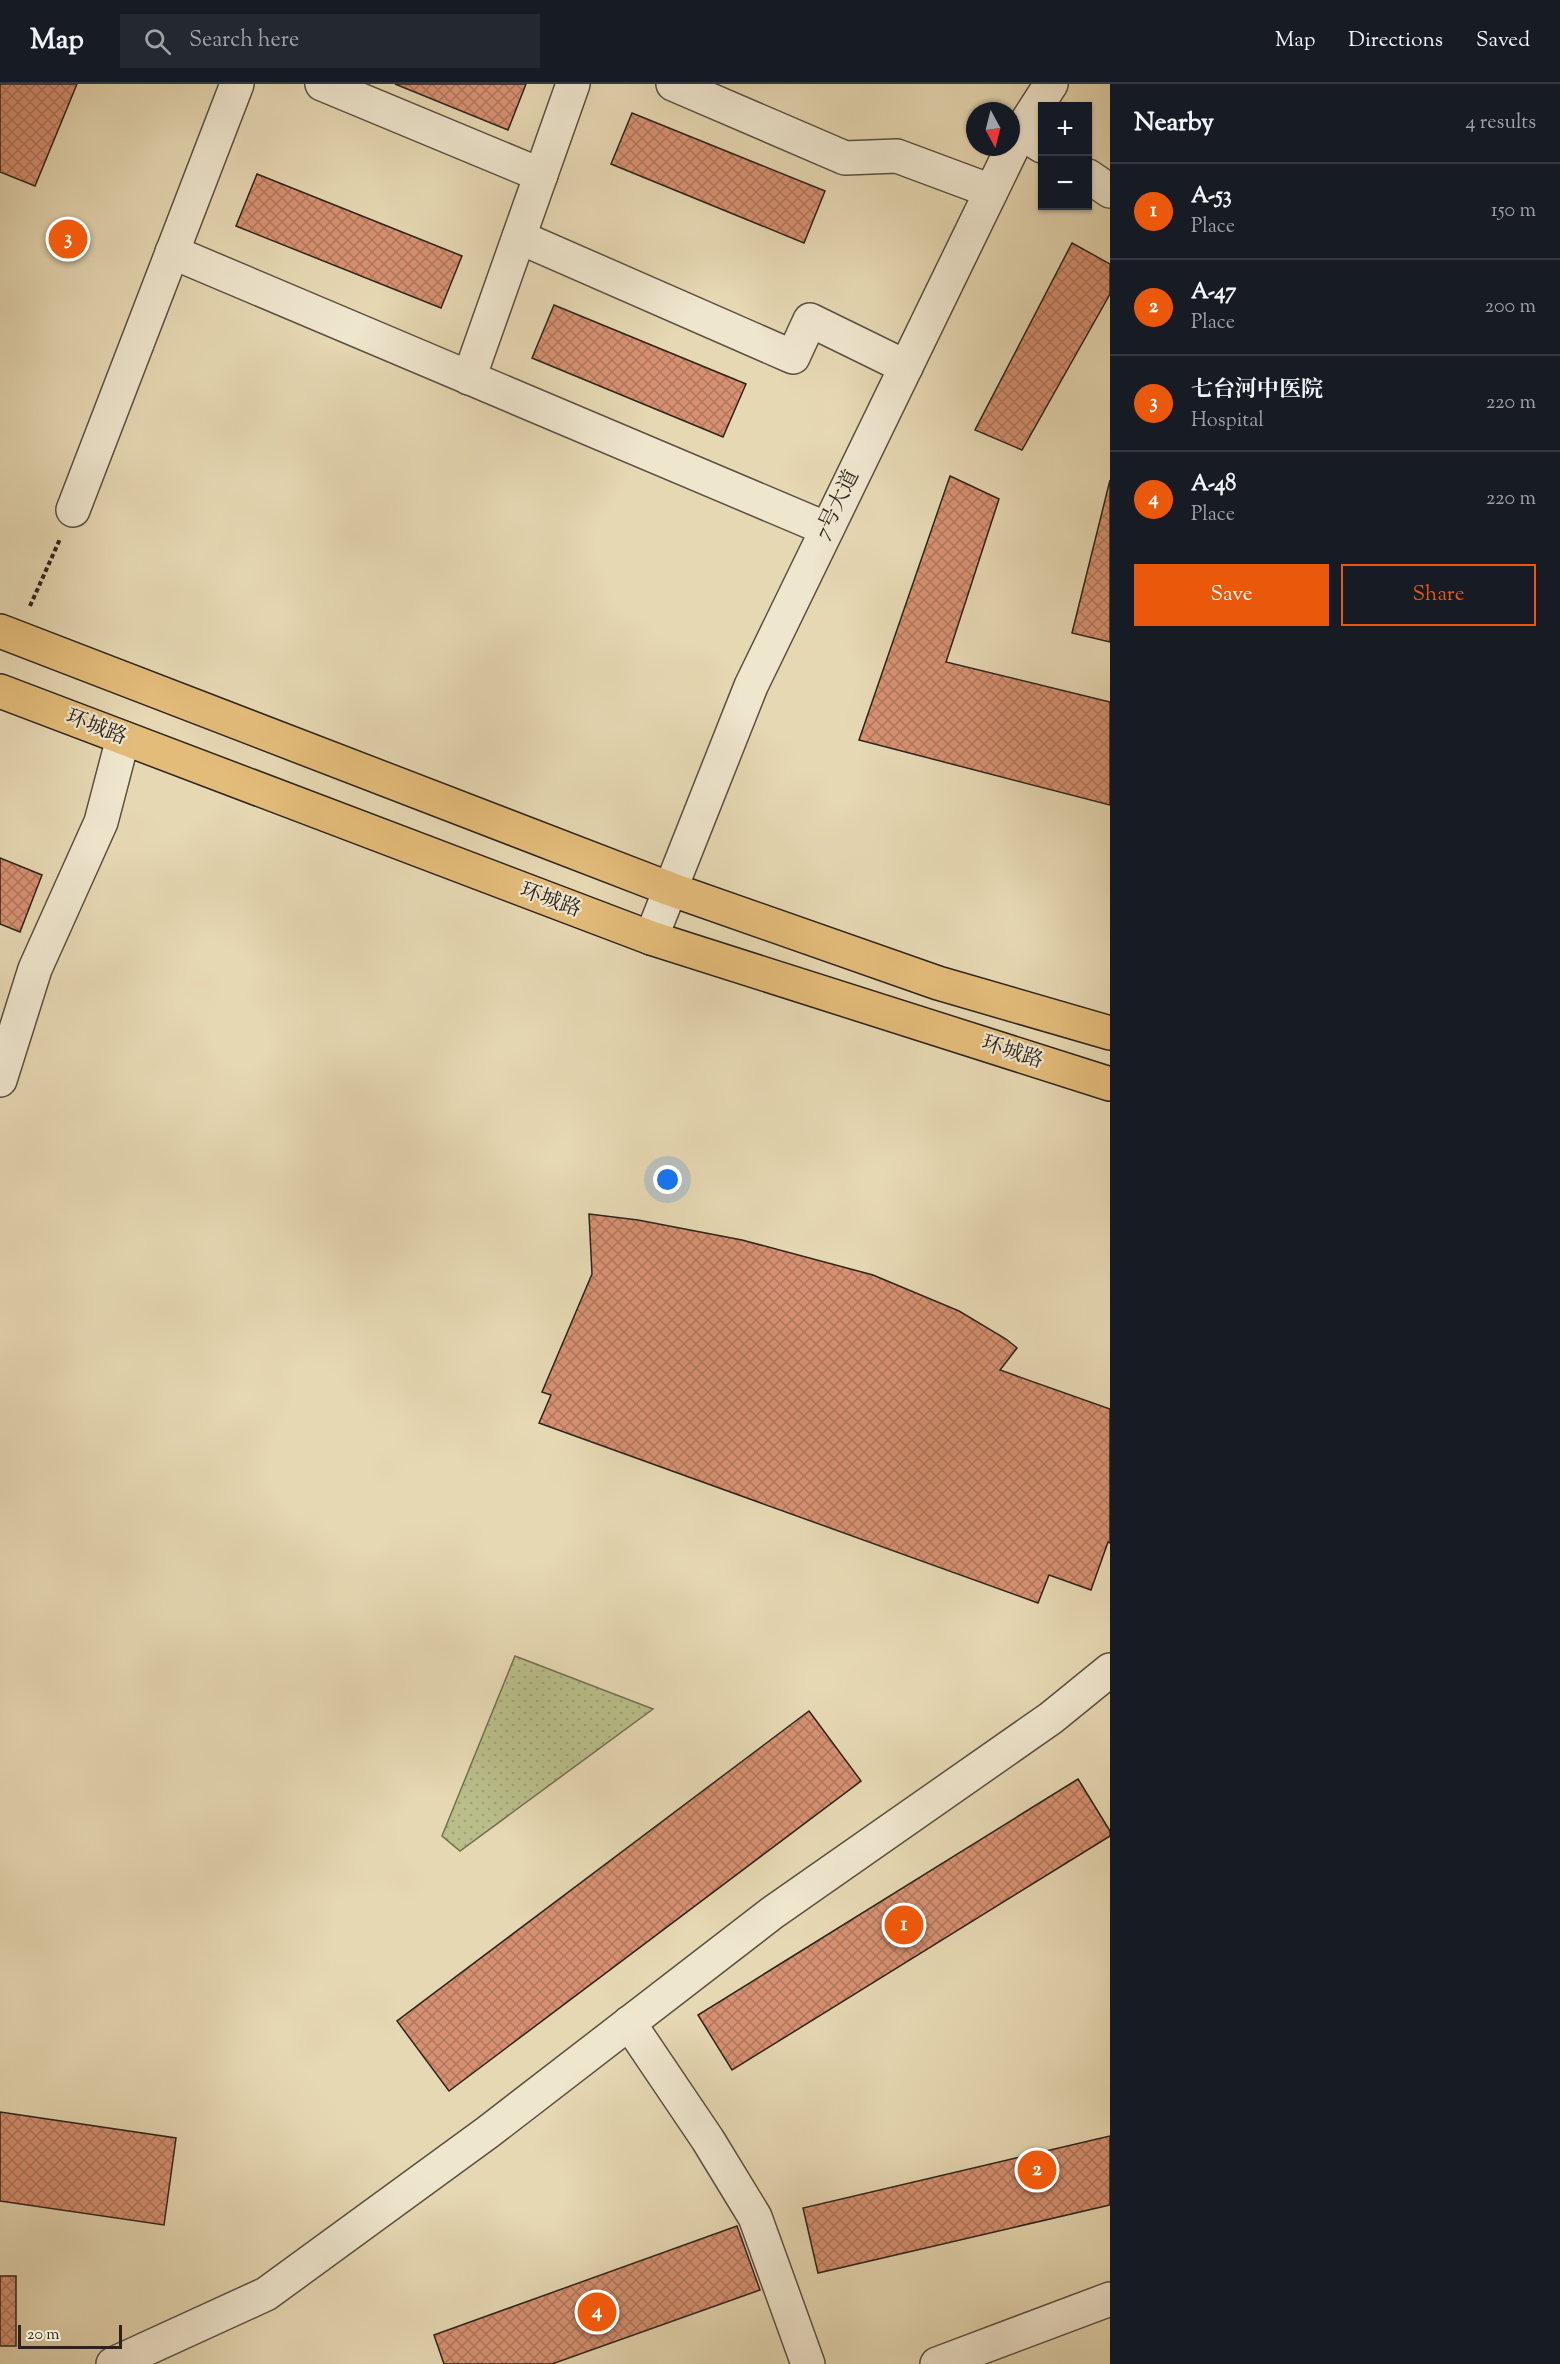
<!DOCTYPE html>
<meta charset="utf-8">
<style>
body{margin:0;font-family:"Sorts Mill Goudy","Noto Serif SC",serif;background:#242831;color:#f1f3f6}
.controls{position:absolute;right:18px;top:18px;display:grid;overflow:hidden;border-radius:0px;box-shadow:0 2px 4px #0004}
.controls button{width:54px;height:54px;display:grid;place-items:center;padding:0;border:0;border-bottom:2px solid #363941;background:#171b24;color:#f1f3f6;font:30px sans-serif}
.compass{position:absolute;left:966px;top:18px;width:54px;height:54px;border-radius:50%;background:#171b24;box-shadow:0 2px 4px #0004;rotate:173deg}
.scale{position:absolute;left:18px;bottom:15px;width:104px;box-sizing:border-box;padding-left:6px;border:3px solid #2d231b;border-top:0;font-size:16px;line-height:21px;white-space:nowrap;color:#2d231b;-webkit-text-stroke:4px #efe6ce;paint-order:stroke}
.you{position:absolute;left:668px;top:1096px;width:21px;height:21px;margin:-15px;border:4px solid #fff;border-radius:50%;background:#1a73e8;box-shadow:0 0 0 9px #1a73e833}
.badge{display:grid;place-items:center;width:39px;height:39px;border-radius:50%;background:#ea580c;color:#fff;font-size:20px;font-weight:700}
.pin{position:absolute;translate:-50% -50%;border:3px solid #fff;box-shadow:0 2px 6px #0006}
.list{margin:0;padding:0;list-style:none}
h2{display:flex;justify-content:space-between;align-items:center;height:78px;margin:0;padding:0 24px;font-size:26px}
h2 small{font-size:20px;font-weight:400;color:#9ea1a6}
.list li{display:grid;grid-template-columns:39px 1fr auto;gap:18px;align-items:center;box-sizing:border-box;height:96px;padding:0 24px;border-top:2px solid #363941}
.list b{display:block;font-size:22px;white-space:nowrap}
.list p{margin:0;font-size:20px;white-space:nowrap;color:#9ea1a6}
.list em{font-size:20px;font-style:normal;color:#9ea1a6}
.actions{display:flex;gap:12px;padding:18px 24px}
.actions a{flex:1;padding:14px 0;border:2px solid #ea580c;border-radius:0px;text-align:center;font-size:21px;color:#ea580c}
.actions .main{background:#ea580c;color:#fff}
.icon{flex:none;width:33px;height:33px;fill:none;stroke:currentColor;stroke-width:2;stroke-linecap:round;stroke-linejoin:round}
.map{position:relative;flex:none;width:1110px;height:2280px;overflow:hidden}
header{display:flex;align-items:center;gap:36px;box-sizing:border-box;height:84px;padding:0 30px;background:#171b24;border-bottom:2px solid #363941}
header strong{font-size:28px}
nav{display:flex;gap:33px;margin-inline-start:auto;font-size:21px}
.search{width:420px;height:54px;background:#242831;display:flex;align-items:center;gap:15px;box-sizing:border-box;padding:0 21px;border-radius:0px;color:#9ea1a6;font-size:22px}
main{display:flex}
aside{flex:1;background:#171b24}
.map>svg:first-child{display:block}
</style>
<header>
<strong>Map</strong>
<div class="search"><svg class="icon" aria-label="search" viewBox="0 0 24 24"><circle cx="10" cy="10" r="6"/><path d="M15 15l6 6"/></svg>Search here</div>
<nav><a>Map</a><a>Directions</a><a>Saved</a></nav>
</header>
<main>
<div class="map">
<svg width="1110" height="2280" viewBox="0 0 1110 2280">
<defs>
<pattern id="grass-dots" width="8" height="8" patternUnits="userSpaceOnUse" patternTransform="scale(1.5)"><rect width="8" height="8" fill="#b9be8a"/><path d="M2 2h.1M6 6h.1" fill="none" stroke="#9fa376" stroke-width="1.8" stroke-linecap="round"/></pattern>
<pattern id="building-cross-hatch" width="8" height="8" patternUnits="userSpaceOnUse" patternTransform="scale(1.5)"><rect width="8" height="8" fill="#d79172"/><path d="M0 0l8 8M0 8l8-8" fill="none" stroke="#af765d"/></pattern>
</defs>
<rect width="100%" height="100%" fill="#e6d8b3"/>
<filter id="stains"><feTurbulence type="fractalNoise" baseFrequency=".00333" numOctaves="4"/><feColorMatrix values="0 0 0 0 .2 0 0 0 0 .09 0 0 0 0 .02 0 0 0 .5 -.17"/></filter>
<radialGradient id="worn" r=".72"><stop offset=".6" stop-color="#630" stop-opacity="0"/><stop offset="1" stop-color="#630" stop-opacity=".3"/></radialGradient>
<path fill="url(#grass-dots)" stroke="#737052" stroke-width="1.5" d="M515 1572 653 1625 460 1767 442 1752Z"/>
<g fill="url(#building-cross-hatch)" stroke="#2d231b" stroke-width="1.5">
<path d="M0 0H77L35 102 0 88Z"/>
<path d="M395 0H526L508 46Z"/>
<path d="M632 29 825 107 804 159 611 80Z"/>
<path d="M257 90 462 172 441 224 236 142Z"/>
<path d="M1072 159 1110 180V210L1022 366 975 346Z"/>
<path d="M554 221 746 300 723 353 532 274Z"/>
<path d="M950 392 999 415 946 578 1110 618V721L859 656Z"/>
<path d="M1110 396V558L1072 549Z"/>
<path d="M0 774 42 791 20 848 0 840Z"/>
<path d="M589 1130 638 1136 742 1156 873 1191 959 1227 1006 1255 1017 1264 1000 1286 1110 1325V1459L1108 1458 1091 1506 1049 1491 1038 1519 539 1339 551 1311 542 1308 592 1190Z"/>
<path d="M809 1627 861 1697 449 2007 397 1937Z"/>
<path d="M1078 1695 1110 1747V1752L732 1986 698 1931Z"/>
<path d="M0 2028 176 2054 164 2141 0 2117Z"/>
<path d="M1110 2052V2121L818 2189 803 2124Z"/>
<path d="M737 2142 760 2206 552 2280H444L434 2251Z"/>
<rect x="0" y="2192" width="16" height="70"/>
</g>
<g fill="none" stroke-linecap="round" stroke-linejoin="round">
<defs>
<g id="minor">
<path d="M322 0 541 91"/>
<path d="M673 0 845 74 897 72 991 107"/>
<path d="M1020 48 1042 62"/>
<path d="M1088 92 1110 107"/>
<path d="M519 153 793 273 810 236 906 283"/>
<path d="M172 168 827 445"/>
<path d="M469 294 573 0"/>
<path d="M73 426 237 0"/>
<path d="M0 996 35 885 101 738 123 654"/>
<path d="M629 1939 708 2056 755 2133 808 2280"/>
<path d="M113 2280 266 2210 488 2048 772 1829 1051 1634 1110 1586"/>
<path d="M937 2280 1110 2215"/>
</g>
<path id="tertiary" d="M651 854 751 602 1020 48 1051 0"/>
<g id="primary">
<path d="M0 547 670 805 938 899 1110 949"/>
<path d="M0 607 651 854 1110 1000"/>
</g>
</defs>
<use href="#minor" stroke="#5b5041" stroke-width="36"/>
<use href="#tertiary" stroke="#5b5041" stroke-width="36"/>
<use href="#primary" stroke="#2d231b" stroke-width="36"/>
<path stroke="#2d231b" stroke-width="4" stroke-dasharray="4.5 3" stroke-linecap="butt" d="M30 522 60 455"/>
<use href="#minor" stroke="#efe6ce" stroke-width="33"/>
<use href="#tertiary" stroke="#efe6ce" stroke-width="33"/>
<use href="#primary" stroke="#e3bc7a" stroke-width="33"/>
</g>
<g text-anchor="middle" dominant-baseline="central" stroke-width="4.5" stroke-linejoin="round" paint-order="stroke">
<g font-size="21" fill="#2d231b" stroke="#efe6ce">
<text transform="translate(838 421) rotate(-64)">7号大道</text>
<text transform="translate(96 644) rotate(21)">环城路</text>
<text transform="translate(550 817) rotate(20)">环城路</text>
<text transform="translate(1012 969) rotate(18)">环城路</text>
</g>
</g>
<rect width="100%" height="100%" filter="url(#stains)"/>
<rect width="100%" height="100%" fill="url(#worn)"/>
</svg>
<div class="controls">
<button>+</button>
<button>−</button>
</div>
<svg class="compass" viewBox="-18 -18 36 36"><path d="M0-13l5 13h-10z" fill="#e53935"/><path d="M0 13l5-13h-10z" fill="#9ea1a6"/></svg>
<div class="scale">20 m</div>
<div class="you"></div>
<div class="pin badge" style="left:904px;top:1841px">1</div>
<div class="pin badge" style="left:1037px;top:2086px">2</div>
<div class="pin badge" style="left:68px;top:155px">3</div>
<div class="pin badge" style="left:597px;top:2228px">4</div>
</div>
<aside>
<h2>Nearby<small>4 results</small></h2>
<ul class="list">
<li><span class="badge">1</span><div><b>A-53</b><p>Place</p></div><em>150 m</em></li>
<li><span class="badge">2</span><div><b>A-47</b><p>Place</p></div><em>200 m</em></li>
<li><span class="badge">3</span><div><b>七台河中医院</b><p>Hospital</p></div><em>220 m</em></li>
<li><span class="badge">4</span><div><b>A-48</b><p>Place</p></div><em>220 m</em></li>
</ul>
<div class="actions"><a class="main">Save</a><a>Share</a></div>
</aside>
</main>
